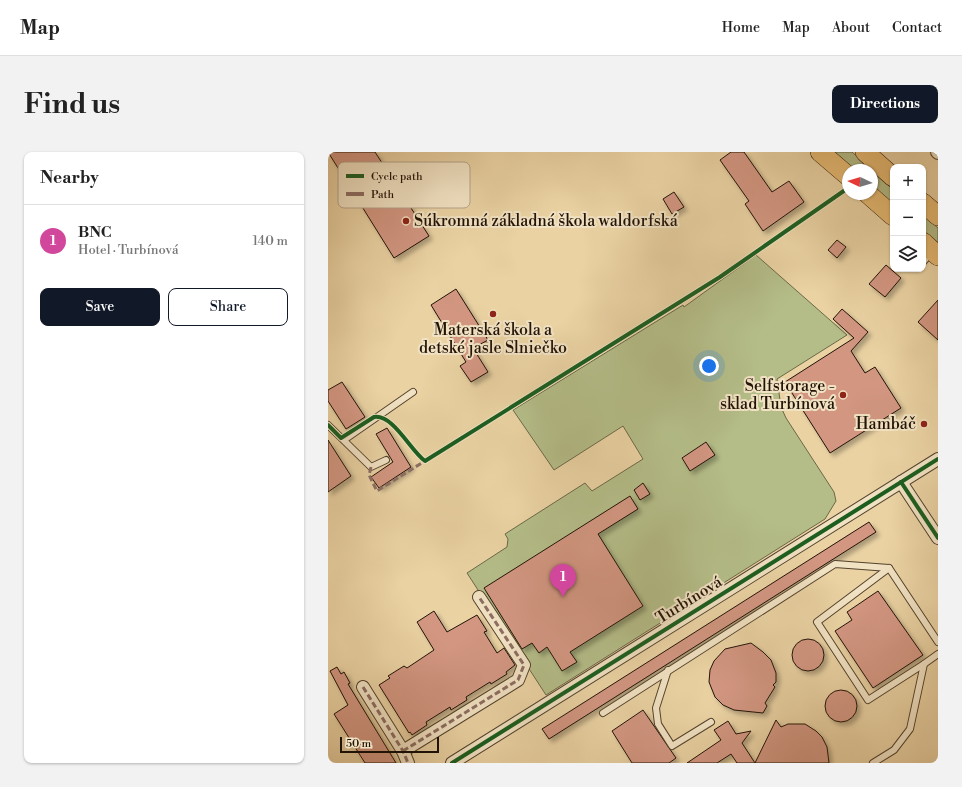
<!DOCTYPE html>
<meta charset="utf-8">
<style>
body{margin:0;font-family:"Libre Bodoni",serif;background:#f2f2f2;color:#222}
.controls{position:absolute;right:12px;top:12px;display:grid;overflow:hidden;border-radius:8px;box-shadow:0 1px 3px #0004}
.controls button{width:36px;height:36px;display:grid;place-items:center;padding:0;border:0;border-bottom:1px solid #e0e0e0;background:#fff;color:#222;font:20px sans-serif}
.compass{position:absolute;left:514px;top:12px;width:36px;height:36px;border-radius:50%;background:#fff;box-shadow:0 1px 3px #0004;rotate:274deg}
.scale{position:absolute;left:12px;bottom:10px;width:99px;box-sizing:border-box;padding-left:4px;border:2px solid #221307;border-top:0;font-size:11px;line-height:14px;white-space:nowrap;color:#221307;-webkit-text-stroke:3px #f1e2c3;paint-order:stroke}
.you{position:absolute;left:381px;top:214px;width:14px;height:14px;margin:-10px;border:3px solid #fff;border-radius:50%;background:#1a73e8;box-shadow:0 0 0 6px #1a73e833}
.badge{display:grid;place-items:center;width:26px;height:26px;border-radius:50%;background:#111827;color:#fff;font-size:13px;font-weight:700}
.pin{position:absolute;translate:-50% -33px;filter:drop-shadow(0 1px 2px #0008)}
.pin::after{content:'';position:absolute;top:21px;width:14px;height:12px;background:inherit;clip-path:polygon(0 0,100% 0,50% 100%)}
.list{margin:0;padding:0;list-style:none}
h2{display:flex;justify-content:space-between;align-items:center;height:52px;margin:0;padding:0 16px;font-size:17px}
h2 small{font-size:13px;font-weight:400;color:#767676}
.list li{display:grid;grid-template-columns:26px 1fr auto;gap:12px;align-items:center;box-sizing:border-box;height:72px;padding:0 16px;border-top:1px solid #e0e0e0}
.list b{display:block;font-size:15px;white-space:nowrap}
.list p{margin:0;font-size:13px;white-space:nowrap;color:#767676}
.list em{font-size:13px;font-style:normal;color:#767676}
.actions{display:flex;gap:8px;padding:12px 16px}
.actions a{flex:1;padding:9px 0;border:1px solid #111827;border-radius:8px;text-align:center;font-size:14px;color:#111827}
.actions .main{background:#111827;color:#fff}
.icon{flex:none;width:22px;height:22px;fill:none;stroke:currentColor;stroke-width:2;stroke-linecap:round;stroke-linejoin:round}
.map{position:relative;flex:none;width:610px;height:611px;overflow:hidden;border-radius:8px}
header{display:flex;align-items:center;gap:24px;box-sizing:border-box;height:56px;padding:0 20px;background:#fff;border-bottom:1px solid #e0e0e0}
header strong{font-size:19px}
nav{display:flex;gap:22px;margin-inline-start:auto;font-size:14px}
.intro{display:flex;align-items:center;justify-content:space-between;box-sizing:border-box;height:96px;padding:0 24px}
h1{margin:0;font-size:28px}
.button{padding:10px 18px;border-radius:8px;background:#111827;color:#fff;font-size:14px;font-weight:700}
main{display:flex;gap:24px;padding:0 24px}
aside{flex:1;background:#fff;border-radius:8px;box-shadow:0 1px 3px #0004}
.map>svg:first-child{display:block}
</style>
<header>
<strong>Map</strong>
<nav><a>Home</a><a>Map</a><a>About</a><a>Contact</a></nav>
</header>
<div class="intro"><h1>Find us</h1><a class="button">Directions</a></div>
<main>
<aside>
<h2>Nearby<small></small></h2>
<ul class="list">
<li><span class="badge" style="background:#d1479c">1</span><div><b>BNC</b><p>Hotel · Turbínová</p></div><em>140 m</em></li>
</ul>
<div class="actions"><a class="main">Save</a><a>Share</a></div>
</aside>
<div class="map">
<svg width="610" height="611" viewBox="0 0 610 611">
<defs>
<filter id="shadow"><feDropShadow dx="3.5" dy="3.5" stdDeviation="2" flood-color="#0004"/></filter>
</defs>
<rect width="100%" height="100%" fill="#ead2a3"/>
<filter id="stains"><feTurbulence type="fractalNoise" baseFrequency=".005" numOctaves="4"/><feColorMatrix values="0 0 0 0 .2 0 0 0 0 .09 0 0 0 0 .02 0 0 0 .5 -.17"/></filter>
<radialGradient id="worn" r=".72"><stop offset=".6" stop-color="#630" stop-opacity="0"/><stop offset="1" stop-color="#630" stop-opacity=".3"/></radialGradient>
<g fill="#b4bd88" stroke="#6b6848">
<path d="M504 0H524L544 18H524Z"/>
<path d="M544 18 565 37V54L544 36Z"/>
<path d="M595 63 610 76V94L595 81Z"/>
<path d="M428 103 519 183 449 227 453 255 458 266 506 340 508 349 497 367 218 543 139 421 179 395 180 387 177 382 257 331 264 339 315 307 295 274 226 318 185 258 355 153 356 155Z"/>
</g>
<g fill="#d29681" stroke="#221307" filter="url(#shadow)">
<path d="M0 0H47L101 84 66 106Z"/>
<path d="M403 0H416L444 40 461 29 476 50 435 79 417 52 421 49 392 8Z"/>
<path d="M346 40 356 55 344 62 335 47Z"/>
<path d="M509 88 518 95 509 106 500 98Z"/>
<path d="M558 113 573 126 557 145 541 132Z"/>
<path d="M128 137 160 188 145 196 160 220 143 230 132 214 138 210 103 153Z"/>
<path d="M610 148V188L590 170Z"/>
<path d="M514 157 540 180 523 199 537 221 547 215 573 256 502 301 457 230 526 186 505 167Z"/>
<path d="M14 230 37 265 18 277 0 249V238Z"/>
<path d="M59 276 83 315 51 336 43 325 65 310 48 282Z"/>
<path d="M0 288 23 324 0 340Z"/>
<path d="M378 290 387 303 362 319 354 306Z"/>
<path d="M315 331 322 342 312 348 306 338Z"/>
<path d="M302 344 310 357 270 382 315 454 242 500 249 510 234 519 219 495 211 501 204 491 194 497 156 436Z"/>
<path d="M541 370 548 380 221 587 214 577Z"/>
<path d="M550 439 595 503 545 536 507 479 524 468 519 460Z"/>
<path d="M106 459 119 480 149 463 159 479 156 480 169 501 176 496 187 513 178 520 179 522 163 532 162 530 138 545 139 548 123 558 122 555 98 570 99 573 84 583 82 580 81 581 51 533 62 526 60 524 76 514 79 516 106 498 89 470Z"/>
<circle cx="480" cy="503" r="16"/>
<path d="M423 491 435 500 443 508 448 521V530L445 533 447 535 437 551 439 554 435 561 406 558 395 553 387 545 381 530 382 518 386 509 397 497Z"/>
<path d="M9 515 13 522 16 520 22 531 20 532 68 611H37L6 562 20 553 2 519Z"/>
<circle cx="513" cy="554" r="16"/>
<path d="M315 558 348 606 341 611H304L284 579Z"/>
<path d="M448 568 453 575 460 572H477L488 579 494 585 499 595 501 611H409L403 602 389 611H359L393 588 386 578 400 569 408 582 423 579 414 591 427 611Z"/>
</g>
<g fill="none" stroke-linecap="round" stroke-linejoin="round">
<defs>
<g id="service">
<path d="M595 110 604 100"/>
<path d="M0 273 43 315 58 308"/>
<path d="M16 288 85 240"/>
<path d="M561 416 489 470 540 548 596 512"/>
<path d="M340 518 328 556 330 572 344 594 383 570"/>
<path d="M275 561 507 412 561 416 610 490"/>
<path d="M545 611 566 598 582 577 596 512 610 502"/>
</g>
<g id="minor">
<path d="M609 0 610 1"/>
<path d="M573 330 610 386"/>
<path d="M35 535 75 599 80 611"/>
<path d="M75 599 190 528 196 513 151 445"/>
<path d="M124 611 610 307"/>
</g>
<g id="primary">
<path d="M492 0 520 24"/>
<path d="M537 0 565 25"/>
<path d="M540 42 565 64"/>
<path d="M595 51 610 64"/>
<path d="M595 90 610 104"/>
</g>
</defs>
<use href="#service" stroke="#54432e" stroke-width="8"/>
<use href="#minor" stroke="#54432e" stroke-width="14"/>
<use href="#primary" stroke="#221307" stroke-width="20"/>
<use href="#service" stroke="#f1e2c3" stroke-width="6"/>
<use href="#minor" stroke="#f1e2c3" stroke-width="12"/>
<use href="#primary" stroke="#e5b972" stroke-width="19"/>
<g stroke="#8d6e63" stroke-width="3" stroke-dasharray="6 3" stroke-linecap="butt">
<path d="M43 315 41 323 49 339 100 307"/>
<path d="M35 535 75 599 80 611"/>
<path d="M75 599 190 528 196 513 151 445"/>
</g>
<defs>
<g id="cycleway">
<path d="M0 273 13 286 46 265C65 262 82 298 97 309L392 125 520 36"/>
<path d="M573 330 610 386"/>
<path d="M124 611 610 307"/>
</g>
</defs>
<use href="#cycleway" stroke="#f1e2c3" stroke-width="6"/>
<use href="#cycleway" stroke="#1b5e20" stroke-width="4"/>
</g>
<g fill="#8f2418" stroke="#f1e2c3" stroke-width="1.5">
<circle cx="78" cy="69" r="4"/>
<circle cx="165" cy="162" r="4"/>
<circle cx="515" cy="243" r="4"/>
<circle cx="596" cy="272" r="4"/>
</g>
<g text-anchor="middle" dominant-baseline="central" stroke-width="4" stroke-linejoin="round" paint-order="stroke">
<g font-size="16" fill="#221307" stroke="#f1e2c3" text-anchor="end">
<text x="86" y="69" text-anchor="start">Súkromná základná škola waldorfská</text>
<text x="165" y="178" text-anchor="middle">Materská škola a<tspan x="165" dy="18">detské jasle Slniečko</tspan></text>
<text x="507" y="234">Selfstorage -<tspan x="507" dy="18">sklad Turbínová</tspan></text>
<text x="588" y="272">Hambáč</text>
</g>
<g font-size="16" fill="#221307" stroke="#f1e2c3">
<text transform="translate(361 448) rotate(-32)">Turbínová</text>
</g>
</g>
<rect x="10" y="10" width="132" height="46" rx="6" fill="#f1e2c3" stroke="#b3a48b" stroke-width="1"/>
<rect x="18" y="22" width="18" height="4" fill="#1b5e20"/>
<rect x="18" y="40" width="18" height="4" fill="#8d6e63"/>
<g font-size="11" fill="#221307">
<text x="43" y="28">Cycle path</text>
<text x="43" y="46">Path</text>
</g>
<rect width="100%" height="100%" filter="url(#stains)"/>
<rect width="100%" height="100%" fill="url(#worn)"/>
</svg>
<div class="controls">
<button>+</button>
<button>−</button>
<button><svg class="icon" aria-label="layers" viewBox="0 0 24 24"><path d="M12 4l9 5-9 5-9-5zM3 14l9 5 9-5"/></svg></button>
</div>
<svg class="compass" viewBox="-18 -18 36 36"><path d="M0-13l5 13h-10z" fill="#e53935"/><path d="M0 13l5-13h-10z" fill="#767676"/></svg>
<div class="scale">50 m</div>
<div class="you"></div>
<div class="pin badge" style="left:235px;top:445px;background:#d1479c">1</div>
</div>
</main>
